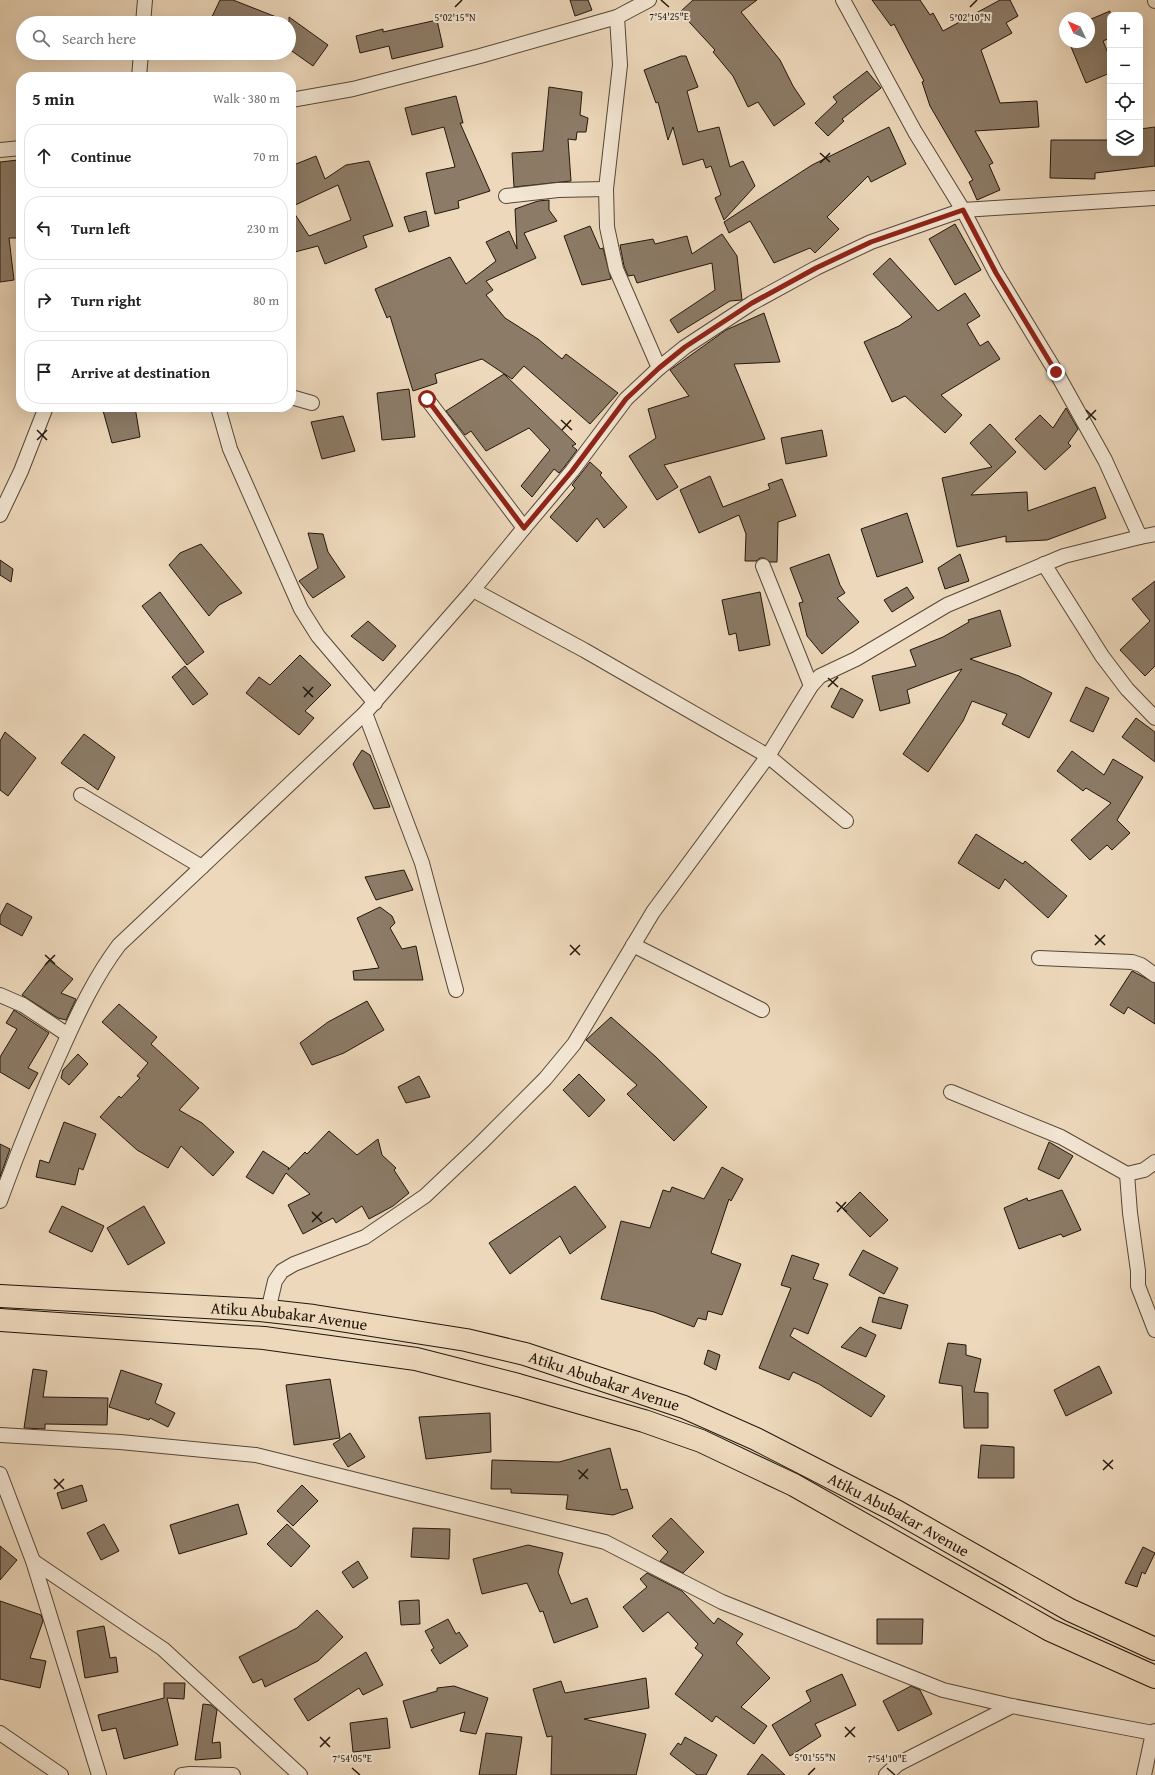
<!DOCTYPE html>
<meta charset="utf-8">
<style>
body{margin:0;font-family:"Gentium Book Plus",serif;background:#f6f6f6;color:#222}
.controls{position:absolute;right:12px;top:12px;display:grid;overflow:hidden;border-radius:8px;box-shadow:0 4px 16px #0002}
.controls button{width:36px;height:36px;display:grid;place-items:center;padding:0;border:0;border-bottom:1px solid #e0e0e0;background:#fff;color:#222;font:20px sans-serif}
.compass{position:absolute;left:1059px;top:12px;width:36px;height:36px;border-radius:50%;background:#fff;box-shadow:0 4px 16px #0002;rotate:314deg}
.stop{position:absolute;width:12px;height:12px;margin:-9px;border:3px solid #8f2418;border-radius:50%;background:#fff}
.stop.end{background:#8f2418;border-color:#fff;box-shadow:0 1px 4px #0008}
.list{margin:0;padding:0;list-style:none}
h2{display:flex;justify-content:space-between;align-items:center;height:52px;margin:0;padding:0 16px;font-size:17px}
h2 small{font-size:13px;font-weight:400;color:#767676}
.list li{display:grid;grid-template-columns:26px 1fr auto;gap:12px;align-items:center;box-sizing:border-box;height:64px;margin:0 8px 8px;padding:0 8px;border:1px solid #e0e0e0;border-radius:16px}
.list b{display:block;font-size:15px;white-space:nowrap}
.list em{font-size:13px;font-style:normal;color:#767676}
.icon{flex:none;width:22px;height:22px;fill:none;stroke:currentColor;stroke-width:2;stroke-linecap:round;stroke-linejoin:round}
.map{position:relative;flex:none;width:1155px;height:1775px;overflow:hidden}
.search{position:absolute;background:#fff;box-shadow:0 4px 16px #0002;left:16px;top:16px;width:280px;height:44px;display:flex;align-items:center;gap:10px;box-sizing:border-box;padding:0 14px;border-radius:22px;color:#767676;font-size:15px}
.panel{position:absolute;background:#fff;box-shadow:0 4px 16px #0002;left:16px;top:72px;width:280px;height:340px;border-radius:16px}
.map>svg:first-child{display:block}
</style>
<div class="map">
<svg width="1155" height="1775" viewBox="0 0 1155 1775">
<rect width="100%" height="100%" fill="#edd8bb"/>
<filter id="stains"><feTurbulence type="fractalNoise" baseFrequency=".005" numOctaves="4"/><feColorMatrix values="0 0 0 0 .2 0 0 0 0 .09 0 0 0 0 .02 0 0 0 .5 -.17"/></filter>
<radialGradient id="worn" r=".72"><stop offset=".6" stop-color="#630" stop-opacity="0"/><stop offset="1" stop-color="#630" stop-opacity=".3"/></radialGradient>
<g fill="#8c7b67" stroke="#22170c">
<path d="M220 0H233L289 22V17L328 45 313 66 289 49V23H209Z"/>
<path d="M570 0H588L592 10 575 16Z"/>
<path d="M693 0H757L741 12 780 60 793 86 805 104 774 126 758 102 748 107 733 76 713 52 715 50 680 12Z"/>
<path d="M872 0H920L930 15 933 13 943 31 1000 0H1010L1018 16 1006 23 1012 33 981 50 1000 103 1037 101 1039 127 975 131 993 163 989 165 1000 190 977 200 969 182 973 180 930 106 922 82 924 81 894 24 891 26Z"/>
<path d="M1110 11V38L1103 41 1110 58V73L1086 83 1069 42H1089V20Z"/>
<path d="M437 20 443 47 392 59 389 46 360 53 356 36 383 29V32Z"/>
<path d="M681 56H686L698 87 687 91 698 132 719 127 730 167 743 161 755 186 724 220 715 198 721 195 711 166 706 168 703 159 683 165 673 127 668 140 658 102 656 103 644 70Z"/>
<path d="M867 71 881 88 842 119 844 121 828 136 815 123 837 102 833 97Z"/>
<path d="M549 87 582 92 580 115 588 118 586 132H577L576 140 568 139 571 181 514 187 512 153 543 151Z"/>
<path d="M456 96 463 123H460L490 191 458 201 459 208 435 214 426 173 455 167 444 127 412 135 405 108Z"/>
<path d="M889 127 906 164 871 182 868 176 827 217 839 229 815 253 810 248 774 263 750 221 729 233 724 222 812 165Z"/>
<path d="M1155 127V166L1095 173V179L1050 178 1051 140H1110V153H1140V129Z"/>
<path d="M316 156 325 179 346 165 369 161 393 226 363 236 367 247 325 264 318 246 291 253V208L309 236 351 220 338 185 291 207V166Z"/>
<path d="M18 160 21 195V238H9L14 280 0 282V162Z"/>
<path d="M549 200V210L557 221 524 233 536 258 486 281 493 290 486 295 505 318 538 339 562 359 566 354 618 393 590 424 524 366 512 379 482 359 435 374 437 383 413 391 390 316 387 318 375 289 450 257 466 284 496 261 486 242 509 231 517 249 515 209 538 201Z"/>
<path d="M426 211 429 226 409 232 404 217Z"/>
<path d="M955 224 981 270 955 285 929 239Z"/>
<path d="M590 226 600 249 603 248 611 279 582 285 564 236Z"/>
<path d="M722 234 737 256 742 300 730 301 678 333 670 320 715 290 712 263 637 283 634 275 628 276 624 266 620 245 653 239 655 244 687 236 692 254Z"/>
<path d="M890 258 938 311 965 293 980 316 967 324 980 346 988 341 1000 359 941 395 962 415 945 433 905 396 892 402 864 342 899 326 912 317 873 274Z"/>
<path d="M764 313 780 362 734 364 765 439 664 465 678 487 657 500 629 456 656 438 648 409 689 396 670 370 726 330Z"/>
<path d="M504 374 576 444 572 446 577 450 565 466 559 473 554 469 532 497 521 486 550 450 529 428 486 451 471 431 465 435 446 411Z"/>
<path d="M409 389 415 437 382 440 377 393Z"/>
<path d="M102 407H135L140 437 112 443Z"/>
<path d="M1066 408 1078 429 1068 443 1071 446 1045 470 1015 439 1040 415 1053 428Z"/>
<path d="M343 416 355 451 322 459 311 422Z"/>
<path d="M990 424 1016 452 971 495 1027 492 1028 511 1095 487 1106 518 1047 540 1006 542V536L957 547 942 478 992 467 970 443Z"/>
<path d="M822 430 827 456 786 464 781 438Z"/>
<path d="M590 462 602 473 600 475 627 507 604 528 597 518 577 542 550 517 575 488 572 485Z"/>
<path d="M710 476 723 507 770 489 768 484 782 479 796 516 778 522 777 562H770L764 558H760L756 561H745L746 534 739 515 699 533 680 490Z"/>
<path d="M907 513 923 562 877 577 861 529Z"/>
<path d="M308 533 323 534 328 552 345 577 313 598 299 581 318 568Z"/>
<path d="M201 544 242 593 219 605 209 616 169 565 180 553Z"/>
<path d="M829 554 840 585 845 593 837 598 859 622 822 654 807 636 799 603 803 602 790 568Z"/>
<path d="M960 554 969 581 945 589 938 568Z"/>
<path d="M0 560 13 569 11 582 0 575Z"/>
<path d="M1155 581V666L1145 676 1120 650 1150 621 1132 599Z"/>
<path d="M907 587 914 598 892 612 884 600Z"/>
<path d="M160 592 204 652 187 665 142 606Z"/>
<path d="M760 592 770 645 739 651 736 633 729 635 722 600Z"/>
<path d="M1000 610 1011 646 970 659 1019 676 1052 693 1029 738 1002 724 1007 714 972 701 963 721 928 772 903 754 962 669 907 690 910 703 880 711 872 676 916 666 910 650 943 637 969 622 968 620Z"/>
<path d="M368 621 396 646 383 661 351 636Z"/>
<path d="M300 655 331 685 305 711 314 718 299 735 246 693 259 677 270 685Z"/>
<path d="M185 666 208 694 193 705 172 677Z"/>
<path d="M1086 687 1109 698 1093 732 1070 721Z"/>
<path d="M841 688 863 700 853 718 831 707Z"/>
<path d="M1136 718 1155 732V762L1122 737Z"/>
<path d="M5 732 36 758 8 796 0 790V741Z"/>
<path d="M84 734 115 757 98 790 61 763Z"/>
<path d="M362 750 370 755 390 807 374 809 353 764Z"/>
<path d="M1072 751 1104 775 1113 759 1143 777 1117 820 1130 833 1112 850 1107 845 1090 860 1071 840 1111 803 1086 788 1083 791 1057 771Z"/>
<path d="M976 834 1023 864 1025 861 1067 896 1048 918 1005 879 999 889 958 863Z"/>
<path d="M404 870 413 890 376 900 365 877Z"/>
<path d="M7 903 32 917 22 936 0 924V916Z"/>
<path d="M380 907 392 916 395 923 390 928 402 949 416 946 423 980H354L353 971 379 968 357 918Z"/>
<path d="M49 960 73 979 61 993 76 999 66 1020 58 1018 22 995Z"/>
<path d="M1132 971 1155 983V1024L1128 1007 1124 1014 1110 1005Z"/>
<path d="M367 1001 384 1030 344 1053 312 1065 300 1043 328 1022Z"/>
<path d="M119 1004 157 1037 151 1044 199 1088 179 1110 202 1123 234 1152 213 1176 181 1146 168 1168 137 1150 100 1117 119 1096 121 1098 140 1078 137 1076 148 1063 102 1022Z"/>
<path d="M14 1010 49 1033 28 1068 38 1073 29 1089 0 1072V1057L17 1029 6 1023Z"/>
<path d="M611 1017 656 1057 707 1107 674 1141 627 1094 637 1085 586 1040Z"/>
<path d="M78 1054 88 1064 69 1085 61 1078 63 1070Z"/>
<path d="M579 1074 605 1100 589 1117 563 1090Z"/>
<path d="M419 1076 430 1097 406 1103 398 1087Z"/>
<path d="M64 1122 96 1134 83 1170 79 1168 75 1185 36 1177 40 1160 49 1163Z"/>
<path d="M329 1131 357 1155 378 1139 382 1155 396 1168 394 1170 409 1193 393 1206 369 1219 362 1206 336 1223 333 1218 303 1234 288 1205 310 1194 286 1173 273 1194 246 1177 263 1151 289 1168 288 1170 305 1152 307 1154Z"/>
<path d="M1049 1142 1073 1156 1059 1179 1038 1169Z"/>
<path d="M0 1144 10 1149 0 1177Z"/>
<path d="M722 1167 743 1179 731 1201 729 1199 711 1253 741 1264 722 1315 708 1311 706 1320 698 1318 694 1327 654 1312 601 1299 621 1221 650 1228 663 1190 670 1192 672 1187 704 1199Z"/>
<path d="M575 1186 606 1227 570 1254 560 1236 510 1274 489 1243Z"/>
<path d="M1062 1190 1081 1230 1063 1237 1061 1234 1019 1249 1004 1208 1027 1198 1028 1201Z"/>
<path d="M860 1192 888 1220 870 1237 843 1209Z"/>
<path d="M62 1206 104 1226 92 1252 49 1232Z"/>
<path d="M144 1206 165 1243 128 1265 107 1228Z"/>
<path d="M863 1250 898 1268 884 1294 849 1275Z"/>
<path d="M792 1255 819 1264 813 1279 828 1284 808 1334 794 1328 790 1336 885 1396 871 1417 819 1384 793 1372 789 1380 759 1368 791 1288 781 1285Z"/>
<path d="M879 1297 908 1305 901 1329 872 1322Z"/>
<path d="M860 1327 876 1335 866 1357 841 1347Z"/>
<path d="M948 1343 966 1345V1355L981 1359 974 1392 988 1393V1428H964L962 1386 939 1383Z"/>
<path d="M708 1350 720 1355 716 1370 704 1364Z"/>
<path d="M1099 1366 1112 1393 1066 1416 1054 1390Z"/>
<path d="M33 1369 47 1371 43 1397 108 1398 107 1425 45 1424V1429L24 1428Z"/>
<path d="M121 1370 162 1384 155 1403 175 1413 168 1427 150 1418 149 1420 109 1407Z"/>
<path d="M330 1379 340 1438 294 1445 286 1385Z"/>
<path d="M490 1413 491 1452 426 1459 419 1417Z"/>
<path d="M350 1433 365 1457 348 1467 333 1444Z"/>
<path d="M981 1445 1014 1447V1478H978Z"/>
<path d="M610 1448 621 1490 627 1489 633 1508 613 1515 566 1509 568 1495 511 1493V1489H491L492 1460 559 1462Z"/>
<path d="M82 1485 87 1501 62 1509 57 1493Z"/>
<path d="M302 1485 318 1501 293 1526 277 1511Z"/>
<path d="M238 1504 247 1534 179 1554 170 1525Z"/>
<path d="M671 1518 704 1552 683 1573 660 1561 668 1552 652 1536Z"/>
<path d="M104 1524 119 1551 101 1560 87 1533Z"/>
<path d="M287 1524 310 1546 291 1567 267 1544Z"/>
<path d="M413 1528 450 1529 449 1559 411 1557Z"/>
<path d="M528 1545 563 1553 558 1572 571 1604 587 1598 598 1627 554 1643 543 1611 540 1612 527 1583 482 1594 473 1559Z"/>
<path d="M0 1546 17 1560 0 1580Z"/>
<path d="M1143 1547 1155 1553 1145 1574 1142 1572 1137 1587 1125 1583Z"/>
<path d="M358 1561 368 1578 353 1588 342 1572Z"/>
<path d="M647 1573 682 1591 714 1624 718 1618 743 1634 736 1643 770 1678 741 1707 767 1726 754 1744 716 1716 712 1722 675 1694 703 1655 695 1648 698 1644 668 1612 643 1632 623 1607 647 1587 640 1579Z"/>
<path d="M419 1600 420 1624 401 1625 399 1601Z"/>
<path d="M0 1601 41 1615 43 1621 30 1658 46 1661 40 1688 0 1679Z"/>
<path d="M317 1610 343 1637 318 1661 265 1687 262 1679 253 1683 239 1657 297 1628Z"/>
<path d="M448 1619 456 1634 459 1632 468 1646 440 1664 431 1650 434 1648 425 1631Z"/>
<path d="M877 1619H923L922 1644H877Z"/>
<path d="M104 1626 110 1658 116 1657 118 1672 85 1678 77 1631Z"/>
<path d="M366 1652 383 1685 363 1695 359 1688 308 1721 294 1699Z"/>
<path d="M842 1674 856 1705 815 1724 821 1736 790 1756 772 1725 811 1701 806 1691Z"/>
<path d="M646 1678 649 1708 584 1719 646 1734 636 1775H551L552 1736 547 1737 533 1689 561 1681 565 1693Z"/>
<path d="M164 1683H185L184 1699 167 1698 178 1745 124 1759 116 1728 102 1731 98 1715 164 1698Z"/>
<path d="M454 1686 488 1698 476 1734 460 1731 465 1712 411 1728 403 1701 437 1691V1688Z"/>
<path d="M911 1686 920 1690 932 1714 898 1731 883 1701Z"/>
<path d="M203 1704 211 1705 217 1710 212 1743 220 1742 221 1758 195 1760Z"/>
<path d="M387 1718 390 1748 353 1752 350 1723Z"/>
<path d="M486 1733 522 1737 516 1775H479Z"/>
<path d="M685 1737 717 1755 706 1775H697L670 1754 678 1743 681 1745Z"/>
<path d="M762 1754 769 1760 785 1775H747Z"/>
</g>
<g fill="none" stroke-linecap="round" stroke-linejoin="round">
<defs>
<g id="minor">
<path d="M843 0 915 132 963 210 996 273 1056 372 1105 460 1140 537"/>
<path d="M1155 0V1"/>
<path d="M617 17 620 65 606 189 607 227 616 269 659 368"/>
<path d="M143 23 145 0"/>
<path d="M139 77 141 53"/>
<path d="M291 100 353 89 480 56 617 17 649 0"/>
<path d="M0 150 21 148"/>
<path d="M506 196 558 190 606 189"/>
<path d="M291 397 312 403"/>
<path d="M427 399 524 528"/>
<path d="M218 407 230 449 301 609 318 636 375 703"/>
<path d="M0 515 21 471 46 407"/>
<path d="M1044 564 1102 656 1127 689 1155 718"/>
<path d="M763 566 811 686"/>
<path d="M473 590 584 650 768 756 846 821"/>
<path d="M365 713 422 863 456 990"/>
<path d="M81 795 202 867"/>
<path d="M633 945 762 1010"/>
<path d="M1039 958 1132 962 1141 965 1155 975"/>
<path d="M0 995 23 1005 68 1035"/>
<path d="M951 1092 1061 1137 1127 1174 1144 1170 1155 1162"/>
<path d="M1127 1174 1130 1213 1138 1271V1286L1155 1330"/>
<path d="M0 1201C19 1149 39 1099 62 1049 78 1013 95 977 119 945L365 713 473 590 524 528 572 471 626 399 659 368 685 347 752 303 816 268 871 242 963 210 1155 198"/>
<path d="M268 1311 275 1281 282 1271 294 1264 365 1237 425 1196 480 1144 545 1079 574 1044 653 912 768 756 811 686 820 676 856 659 947 605 1064 556 1140 537 1155 534"/>
<path d="M0 1435 120 1442 256 1455 605 1542 722 1602 943 1690 1012 1706 1153 1733 1155 1731"/>
<path d="M0 1474 33 1561 99 1775"/>
<path d="M33 1561 163 1649 300 1775"/>
<path d="M0 1733 61 1775"/>
<path d="M182 1775 190 1774 233 1775"/>
<path d="M886 1775 898 1764 1012 1706"/>
<path d="M1144 1775 1153 1733"/>
</g>
<g id="primary">
<path id="s1" d="M0 1296 260 1310 314 1316 466 1340 525 1354 684 1407 756 1439 896 1511 1070 1610 1155 1649"/>
<path d="M0 1320 264 1338 416 1359 518 1385 644 1421 701 1441 794 1485 1050 1630 1155 1677"/>
</g>
</defs>
<use href="#minor" stroke="#554738" stroke-width="16"/>
<use href="#primary" stroke="#22170c" stroke-width="24"/>
<use href="#minor" stroke="#f3e6d3" stroke-width="14"/>
<use href="#primary" stroke="#edd8bb" stroke-width="22"/>
</g>
<g fill="none" stroke-linecap="round" stroke-linejoin="round">
<path stroke="#8f2418" stroke-width="5" d="M427 399 524 528 572 471 626 399 659 368 685 347 752 303 816 268 871 242 963 210 996 273 1056 372"/>
</g>
<path fill="none" stroke="#22170c" stroke-width="1.5" d="M661 0 669 7M455 7 462 0M970 7 977 0M820 153 830 162M820 163 830 153M1086 410 1096 420M561 420 572 430M1086 420 1096 410M37 430 47 440M562 430 571 420M37 440 47 430M828 678 838 687M303 687 313 697M828 687 838 677M304 697 313 687M1095 935 1105 945M570 945 580 955M1095 945 1105 935M45 955 55 964M570 955 580 945M45 965 55 955M836 1202 847 1212M312 1212 322 1222M837 1212 846 1202M312 1222 322 1212M1103 1460 1113 1469M578 1470 588 1479M1103 1470 1113 1460M54 1479 64 1489M579 1479 588 1469M54 1489 64 1479M845 1727 855 1737M320 1737 330 1747M845 1737 855 1727M320 1747 330 1737M352 1768 360 1775M887 1768 895 1775M808 1775 815 1768"/>
<g text-anchor="middle" dominant-baseline="central" stroke-width="4" stroke-linejoin="round" paint-order="stroke">
<g font-size="16" fill="#22170c" stroke="#f3e6d3">
<text stroke="none"><textPath href="#s1" startOffset="290">Atiku Abubakar Avenue</textPath></text>
<text stroke="none"><textPath href="#s1" startOffset="613">Atiku Abubakar Avenue</textPath></text>
<text stroke="none"><textPath href="#s1" startOffset="937">Atiku Abubakar Avenue</textPath></text>
</g>
</g>
<g font-size="10" text-anchor="middle" fill="#22170c" stroke="#f3e6d3" stroke-width="4" stroke-linejoin="round" paint-order="stroke">
<text x="669" y="20">7°54'25"E</text>
<text x="455" y="21">5°02'15"N</text>
<text x="970" y="21">5°02'10"N</text>
<text x="815" y="1761">5°01'55"N</text>
<text x="352" y="1762">7°54'05"E</text>
<text x="887" y="1762">7°54'10"E</text>
</g>
<rect width="100%" height="100%" filter="url(#stains)"/>
<rect width="100%" height="100%" fill="url(#worn)"/>
</svg>
<div class="controls">
<button>+</button>
<button>−</button>
<button><svg class="icon" aria-label="locate" viewBox="0 0 24 24"><circle cx="12" cy="12" r="6"/><path d="M12 2v4M12 18v4M2 12h4M18 12h4"/></svg></button>
<button><svg class="icon" aria-label="layers" viewBox="0 0 24 24"><path d="M12 4l9 5-9 5-9-5zM3 14l9 5 9-5"/></svg></button>
</div>
<svg class="compass" viewBox="-18 -18 36 36"><path d="M0-13l5 13h-10z" fill="#e53935"/><path d="M0 13l5-13h-10z" fill="#767676"/></svg>
<div class="stop" style="left:427px;top:399px"></div>
<div class="stop end" style="left:1056px;top:372px"></div>
<div class="search"><svg class="icon" aria-label="search" viewBox="0 0 24 24"><circle cx="10" cy="10" r="6"/><path d="M15 15l6 6"/></svg>Search here</div>
<section class="panel">
<h2>5 min<small>Walk · 380 m</small></h2>
<ul class="list">
<li><svg class="icon" aria-label="ahead" viewBox="0 0 24 24"><path d="M12 20V5M6 11l6-6 6 6"/></svg><div><b>Continue</b></div><em>70 m</em></li>
<li><svg class="icon" aria-label="left" viewBox="0 0 24 24"><path d="M17 20v-9H6M10 6l-5 5 5 5"/></svg><div><b>Turn left</b></div><em>230 m</em></li>
<li><svg class="icon" aria-label="right" viewBox="0 0 24 24"><path d="M7 20v-9h11M14 6l5 5-5 5"/></svg><div><b>Turn right</b></div><em>80 m</em></li>
<li><svg class="icon" aria-label="arrive" viewBox="0 0 24 24"><path d="M6 21V4h12l-3 4 3 4H6"/></svg><div><b>Arrive at destination</b></div></li>
</ul>
</section>
</div>
